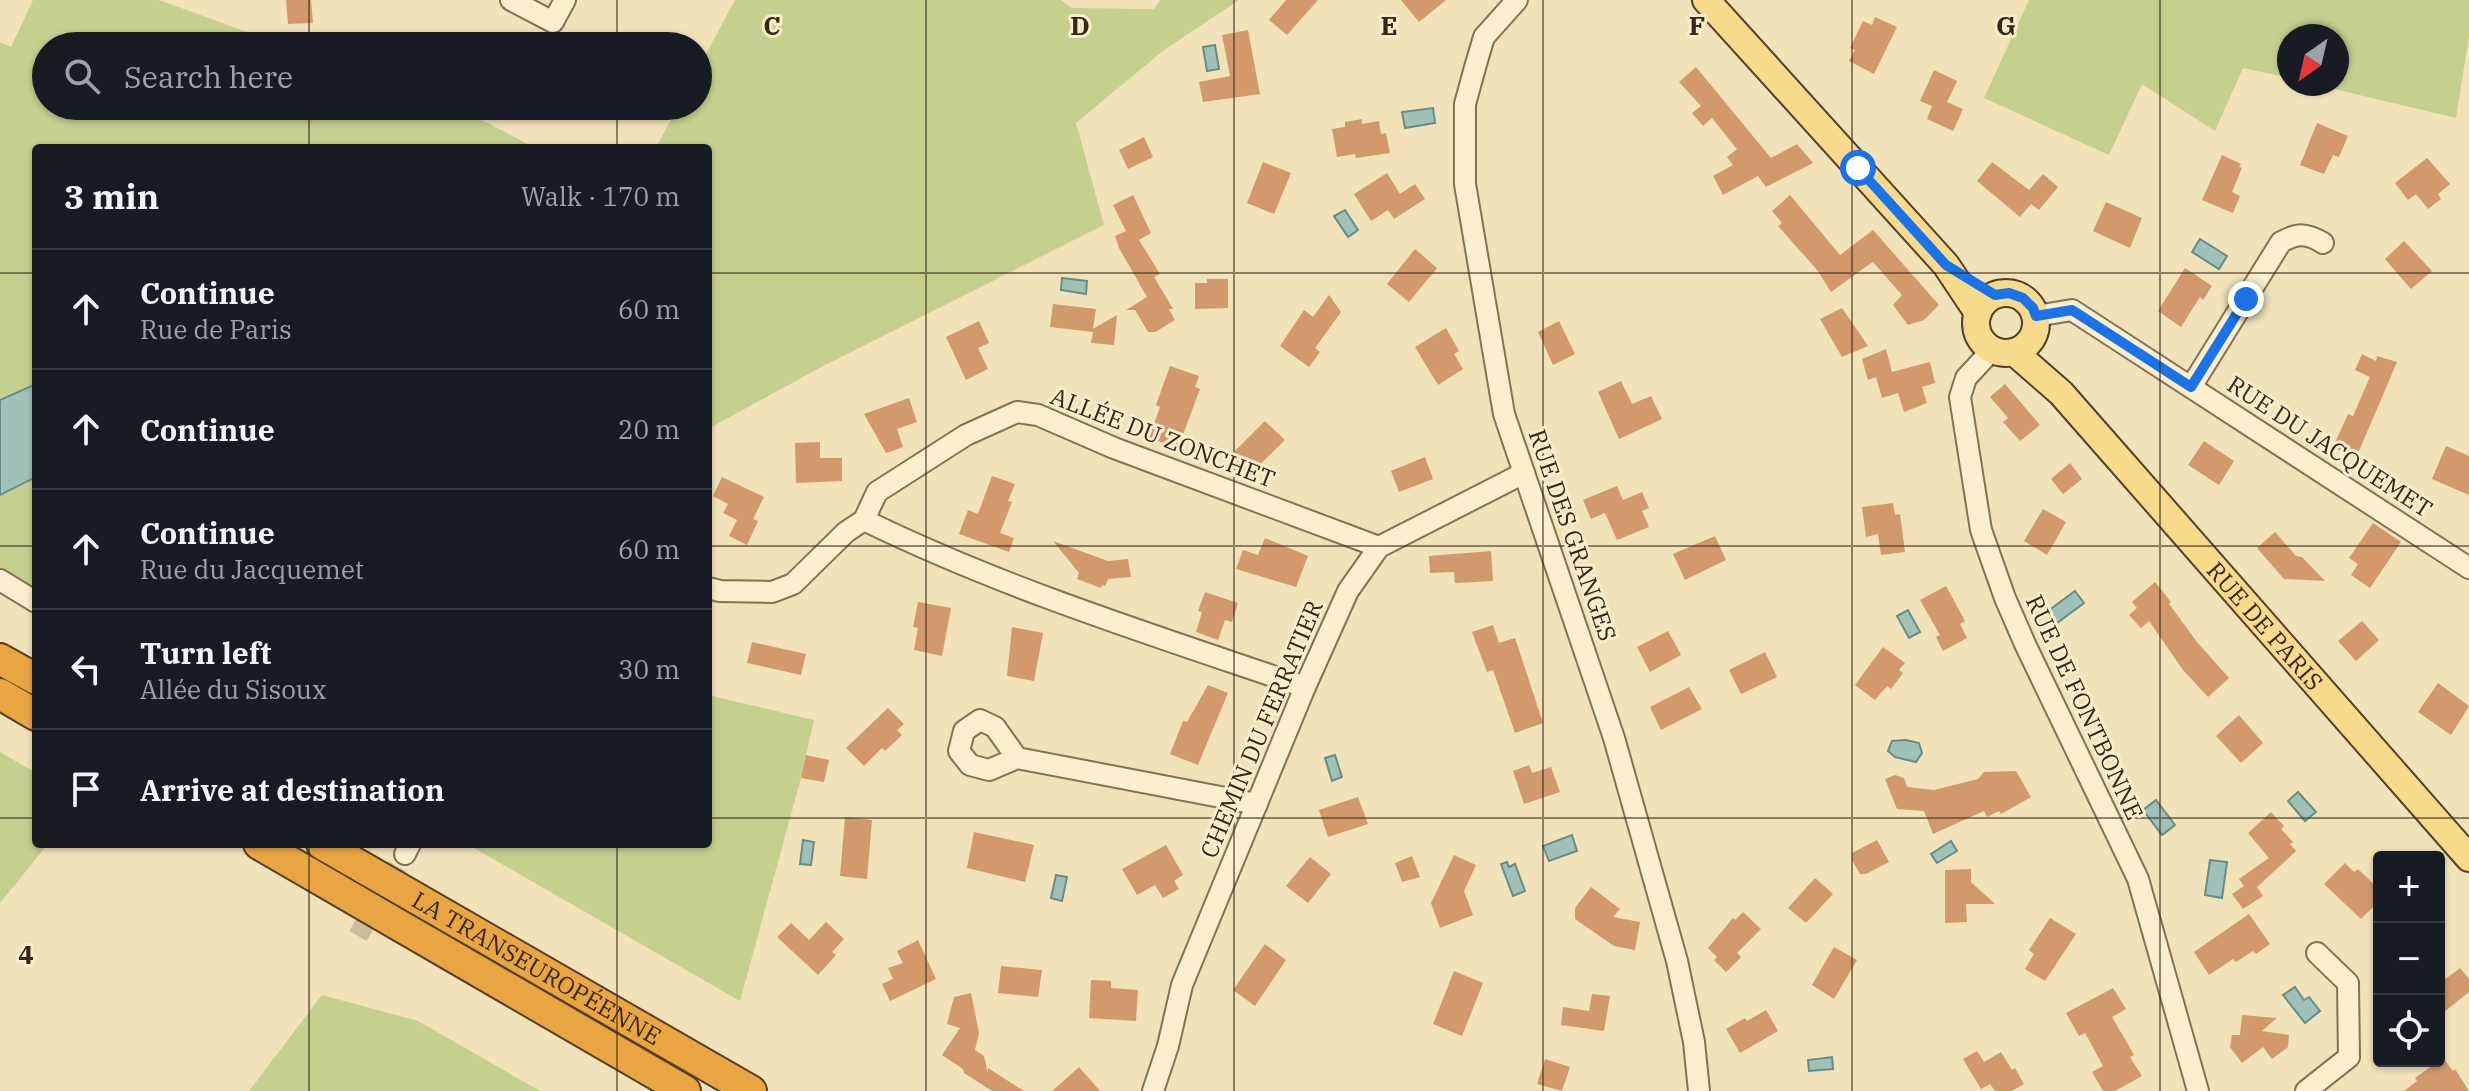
<!DOCTYPE html>
<meta charset="utf-8">
<style>
body{margin:0;font-family:"IBM Plex Serif",serif;background:#20242c;color:#f1f3f6}
.controls{position:absolute;right:24px;bottom:24px;display:grid;overflow:hidden;border-radius:8px;box-shadow:0 2px 6px #0004}
.controls button{width:72px;height:72px;display:grid;place-items:center;padding:0;border:0;border-bottom:2px solid #363941;background:#171b24;color:#f1f3f6;font:40px sans-serif}
.compass{position:absolute;left:2277px;top:24px;width:72px;height:72px;border-radius:50%;background:#171b24;box-shadow:0 2px 6px #0004;rotate:214deg}
.stop{position:absolute;width:24px;height:24px;margin:-18px;border:6px solid #1a73e8;border-radius:50%;background:#fff}
.stop.end{background:#1a73e8;border-color:#fff;box-shadow:0 2px 8px #0008}
.list{margin:0;padding:0;list-style:none}
h2{display:flex;justify-content:space-between;align-items:center;height:104px;margin:0;padding:0 32px;font-size:34px}
h2 small{font-size:26px;font-weight:400;color:#9ea1a6}
.list li{display:grid;grid-template-columns:52px 1fr auto;gap:24px;align-items:center;box-sizing:border-box;height:120px;padding:0 32px;border-top:2px solid #363941}
.list b{display:block;font-size:30px;white-space:nowrap}
.list p{margin:0;font-size:26px;white-space:nowrap;color:#9ea1a6}
.list em{font-size:26px;font-style:normal;color:#9ea1a6}
.icon{flex:none;width:44px;height:44px;fill:none;stroke:currentColor;stroke-width:2;stroke-linecap:round;stroke-linejoin:round}
.map{position:relative;flex:none;width:2469px;height:1091px;overflow:hidden}
.search{position:absolute;background:#171b24;box-shadow:0 2px 6px #0004;left:32px;top:32px;width:680px;height:88px;display:flex;align-items:center;gap:20px;box-sizing:border-box;padding:0 28px;border-radius:44px;color:#9ea1a6;font-size:30px}
.panel{position:absolute;background:#171b24;box-shadow:0 2px 6px #0004;left:32px;top:144px;width:680px;height:704px;border-radius:8px}
.map>svg:first-child{display:block}
</style>
<div class="map">
<svg width="2469" height="1091" viewBox="0 0 2469 1091">
<rect width="100%" height="100%" fill="#f1e2ba"/>
<g fill="#c5cf8e">
<path d="M33 0H159L286 46H46V106H444L490 124 535 148H36V598L0 578V42L11 47Z"/>
<path d="M735 0H1061L1072 8 1154 9 1160 0H1239L1164 50 1076 123 1104 225 823 366 708 429V148H656L678 106H698V69Z"/>
<path d="M2029 0H2469V36L2456 118 2313 84H2337V36H2289V78L2243 68 2215 131 2142 84 2109 155 1984 98Z"/>
<path d="M708 695 814 720 801 778 740 1001 467 844H708Z"/>
<path d="M0 752 36 773V844H48L0 903Z"/>
<path d="M322 995 418 1021 540 1091H249Z"/>
</g>
<g fill="#9fc1b8" stroke="#668e86" stroke-width="2">
<path d="M1215 45 1219 69 1207 71 1203 47Z"/>
<path d="M1433 108 1435 123 1405 128 1402 112Z"/>
<path d="M1345 210 1358 230 1348 237 1334 216Z"/>
<path d="M2200 239 2227 256 2219 269 2192 252Z"/>
<path d="M1062 278 1087 281 1086 294 1061 290Z"/>
<path d="M36 384V477L0 495V400Z"/>
<path d="M2075 591 2084 603 2057 623 2048 611Z"/>
<path d="M1908 610 1920 632 1909 638 1897 616Z"/>
<path d="M1906 740 1919 743 1922 753 1916 762 1895 757 1888 751 1892 741Z"/>
<path d="M1335 755 1342 777 1332 781 1325 758Z"/>
<path d="M2298 792 2316 812 2305 821 2288 801Z"/>
<path d="M2156 800 2175 825 2162 835 2143 810Z"/>
<path d="M1572 835 1577 851 1549 861 1543 846Z"/>
<path d="M803 840 814 842 811 865 800 864Z"/>
<path d="M1951 841 1957 851 1937 863 1931 854Z"/>
<path d="M2210 860 2227 862 2222 898 2205 895Z"/>
<path d="M1507 862 1509 867 1515 864 1525 891 1513 896 1501 864Z"/>
<path d="M1056 875 1067 877 1062 901 1051 898Z"/>
<path d="M2295 987 2304 1000 2309 997 2320 1011 2305 1023 2283 995Z"/>
<path d="M1832 1057 1833 1069 1809 1071 1808 1060Z"/>
</g>
<g fill="#d29a6c">
<path d="M286 0H311L313 23 288 24Z"/>
<path d="M1286 0H1318L1287 35 1269 20Z"/>
<path d="M1401 0H1446L1419 22Z"/>
<path d="M1875 17 1897 27 1874 74 1849 61 1855 50 1850 48 1863 21 1872 25Z"/>
<path d="M1248 30 1260 94 1203 102 1199 82 1230 76 1222 35Z"/>
<path d="M1696 67 1771 158 1797 144 1813 163 1766 187 1758 176 1723 195 1713 176 1733 165 1727 157 1737 149 1712 118 1703 126 1692 113 1701 106 1679 82Z"/>
<path d="M1934 70 1957 81 1947 102 1963 109 1953 131 1927 119 1932 106 1920 101Z"/>
<path d="M1362 119V124L1379 121 1381 134 1386 133 1390 153 1356 158 1355 154 1337 157 1332 129 1345 127V122Z"/>
<path d="M2317 123 2348 136 2339 157 2333 155 2324 174 2300 165Z"/>
<path d="M1144 137 1153 157 1128 169 1119 150Z"/>
<path d="M2222 155 2241 164 2239 167 2242 168 2232 192 2240 196 2233 213 2202 200Z"/>
<path d="M2427 158 2450 184 2438 194 2441 199 2428 209 2416 194 2408 200 2395 183Z"/>
<path d="M1263 162 1291 173 1274 214 1247 203Z"/>
<path d="M1992 162 2029 190 2043 174 2058 187 2039 210 2031 204 2020 217 1977 181Z"/>
<path d="M1387 173 1400 194 1415 184 1425 199 1394 219 1388 210 1371 221 1354 194Z"/>
<path d="M1133 195 1151 233 1139 240 1160 274 1154 277 1173 309H1169L1175 320 1155 332H1148L1135 310H1126L1147 297 1119 248 1115 236 1126 231 1113 205Z"/>
<path d="M1790 195 1840 255 1873 230 1939 305 1924 320 1908 325 1893 305 1902 295 1873 262 1864 268 1863 266 1864 268 1831 292 1818 271 1778 226 1782 223 1772 211Z"/>
<path d="M2106 202 2142 218 2130 248 2093 231Z"/>
<path d="M2404 241 2432 271 2411 289 2385 259Z"/>
<path d="M1415 249 1437 268 1409 302 1387 284Z"/>
<path d="M2185 268 2212 286 2203 300 2200 297 2181 327 2158 311Z"/>
<path d="M1207 279H1228V308L1195 309V283H1207Z"/>
<path d="M1329 295 1341 312 1315 348 1320 352 1309 367 1280 346 1304 310 1313 317Z"/>
<path d="M1053 304 1096 309 1093 329 1117 315 1114 345 1091 343 1093 332 1050 327Z"/>
<path d="M1842 308 1868 346 1842 357 1820 319Z"/>
<path d="M979 321 989 343 978 348 988 369 966 380 946 337Z"/>
<path d="M1559 321 1575 354 1553 365 1538 332Z"/>
<path d="M1446 328 1459 351 1454 354 1463 369 1438 385 1415 347Z"/>
<path d="M1886 349 1892 372 1930 362 1935 383 1922 387 1927 403 1904 412 1898 393 1882 398 1876 377 1868 380 1862 359Z"/>
<path d="M2362 354 2376 361 2377 356 2397 362 2356 458 2333 447 2348 414 2353 416 2370 377 2355 370Z"/>
<path d="M1170 366 1199 376 1195 387 1200 389 1178 448 1149 438 1160 407 1156 405Z"/>
<path d="M1621 381 1632 404 1651 396 1662 419 1619 439 1598 392Z"/>
<path d="M2005 384 2040 425 2020 441 2003 422 2008 418 1990 397Z"/>
<path d="M909 398 917 422 897 429 903 447 886 453 864 414Z"/>
<path d="M1265 421 1285 440 1248 476 1229 457Z"/>
<path d="M2204 441 2234 461 2219 485 2188 465Z"/>
<path d="M820 442V458H842V481L796 483 795 443Z"/>
<path d="M2446 446 2469 456V495L2432 479Z"/>
<path d="M1425 457 1433 479 1399 492 1391 471Z"/>
<path d="M2070 463 2082 479 2063 494 2051 479Z"/>
<path d="M992 476 1015 484 1008 501 1012 502 1000 533 1014 538 1009 552 959 534 968 510 978 514Z"/>
<path d="M722 477 764 497 753 519 758 521 747 545 729 536 737 520 723 513 728 504 713 496Z"/>
<path d="M1617 486 1623 500 1642 492 1649 508 1642 511 1649 527 1617 540 1605 513 1591 519 1583 500Z"/>
<path d="M1893 503 1895 515 1900 514 1905 552 1881 555 1878 534 1866 537 1862 507Z"/>
<path d="M2043 509 2066 522 2047 555 2024 541Z"/>
<path d="M2373 523 2401 542 2370 588 2351 575 2358 564 2349 558Z"/>
<path d="M2275 532 2296 556 2302 557 2325 581 2284 579 2257 548Z"/>
<path d="M1715 536 1726 560 1685 580 1673 554Z"/>
<path d="M1265 538 1308 556 1296 587 1236 569 1243 550 1258 555Z"/>
<path d="M1053 541 1108 561 1128 559 1131 577 1108 579 1105 586 1102 585 1101 588 1077 579 1079 573Z"/>
<path d="M1491 551 1493 581 1455 583 1454 572 1430 573 1429 556Z"/>
<path d="M2155 582 2171 602 2169 604 2197 642 2229 678 2208 697 2183 670 2149 621 2141 628 2129 615 2137 608 2132 602Z"/>
<path d="M1946 586 1965 621 1960 624 1967 638 1943 651 1936 637 1940 635 1920 600Z"/>
<path d="M1205 592 1238 603 1232 622 1225 620 1218 640 1196 632 1202 612 1198 611Z"/>
<path d="M918 602 951 608 942 656 914 650 918 628 913 627Z"/>
<path d="M2362 621 2379 640 2356 661 2338 641Z"/>
<path d="M1493 625 1499 643 1515 638 1543 723 1515 733 1493 670 1487 672 1472 632Z"/>
<path d="M1012 627 1043 633 1034 681 1007 676Z"/>
<path d="M1668 631 1681 655 1650 672 1637 647Z"/>
<path d="M752 642 806 654 801 675 747 663Z"/>
<path d="M1883 647 1905 663 1899 670 1903 673 1891 689 1887 686 1875 700 1855 685Z"/>
<path d="M1765 652 1777 677 1741 694 1729 670Z"/>
<path d="M2438 683 2469 706 2451 735 2418 712Z"/>
<path d="M1208 685 1228 693 1198 765 1170 754 1183 721 1187 722Z"/>
<path d="M1689 687 1702 709 1661 730 1650 707Z"/>
<path d="M888 708 904 724 897 730 902 735 885 751 882 748 864 766 846 748Z"/>
<path d="M2239 715 2263 743 2241 763 2216 736Z"/>
<path d="M806 755 829 760 824 782 801 778Z"/>
<path d="M1529 765 1532 773 1551 767 1560 792 1524 804 1513 771Z"/>
<path d="M2016 771 2031 797 2001 814 1999 811 1987 817 1984 811 1933 834 1924 811 1897 809 1885 779 1895 775 1904 778 1907 787 1934 790 1978 779 1984 772Z"/>
<path d="M1358 797 1368 824 1328 837 1319 810Z"/>
<path d="M2271 812 2284 826 2281 829 2293 842 2290 844 2296 851 2257 887 2263 896 2243 909 2232 894 2244 886 2239 879 2269 858 2248 833Z"/>
<path d="M845 817 872 820 867 879 840 876Z"/>
<path d="M974 832 1034 845 1025 882 967 868Z"/>
<path d="M1877 840 1889 862 1866 874H1860L1852 860V853Z"/>
<path d="M1166 845 1183 875 1174 881 1179 889 1163 898 1155 885 1137 895 1122 869Z"/>
<path d="M1454 855 1476 865 1464 891 1473 915 1440 928 1431 903Z"/>
<path d="M1412 856 1420 877 1402 882 1395 863Z"/>
<path d="M1310 857 1331 874 1308 903 1286 886Z"/>
<path d="M2345 863 2354 872 2358 869 2379 889V901L2361 919 2324 884Z"/>
<path d="M1971 869V882L1995 904H1966L1967 922 1945 923V870Z"/>
<path d="M1815 878 1833 894 1806 923 1788 908Z"/>
<path d="M1591 887 1620 909 1613 917 1640 922 1635 950 1614 946 1575 919V908Z"/>
<path d="M1743 912 1761 929 1737 953 1741 957 1726 972 1714 960 1717 957 1708 948 1733 918 1735 920Z"/>
<path d="M2249 914 2270 944 2256 954 2253 951 2236 962 2233 959 2209 975 2194 952Z"/>
<path d="M2050 918 2076 934 2045 981 2025 969 2034 954 2029 950Z"/>
<path d="M826 922 844 939 832 952 836 955 818 975 777 937 791 923 809 940Z"/>
<path d="M918 940 936 979 890 1001 882 984 893 979 888 968 903 963 897 951Z"/>
<path d="M1265 944 1286 960 1255 1006 1233 990Z"/>
<path d="M1834 947 1857 960 1834 999 1812 985Z"/>
<path d="M1001 966 1042 970 1038 997 998 993Z"/>
<path d="M2460 968 2469 979V992L2439 1016V984Z"/>
<path d="M1454 971 1483 983 1462 1036 1433 1024Z"/>
<path d="M1091 980 1111 981V988L1138 990 1136 1021 1089 1018Z"/>
<path d="M2113 988 2126 1009 2112 1017 2134 1055 2130 1057 2142 1076 2115 1091H2103L2092 1072 2103 1066 2085 1033 2079 1036 2066 1013Z"/>
<path d="M971 993 979 1033 975 1050 984 1056 988 1073V1068L1024 1091H992L964 1073 963 1069 942 1055 960 1028 947 1024 954 997Z"/>
<path d="M1592 994 1610 996 1604 1031 1561 1025 1563 1007 1589 1011Z"/>
<path d="M1766 1010 1778 1031 1740 1053 1726 1029 1745 1018 1747 1021Z"/>
<path d="M2242 1015 2277 1018 2262 1031 2289 1035 2288 1047 2272 1059 2263 1047 2242 1063 2230 1047 2232 1035H2240Z"/>
<path d="M1977 1051 1984 1062 2001 1052 2012 1070 2015 1068 2024 1084 2012 1091H1995L1990 1084 1981 1089 1963 1059Z"/>
<path d="M2443 1058 2453 1071 2455 1069 2469 1091H2404L2417 1081 2415 1078Z"/>
<path d="M1545 1059 1570 1067 1562 1091 1537 1084Z"/>
<path d="M1079 1067 1100 1091H1052L1068 1077Z"/>
</g>
<g fill="none" stroke-linecap="round" stroke-linejoin="round">
<path stroke="#ccbd9a" stroke-width="20" stroke-dasharray="20 10" stroke-linecap="butt" d="M358 936 405 854"/>
<defs>
<g id="minor">
<path d="M511 0 553 22 565 0"/>
<path d="M1517 0 1484 37 1476 64 1465 104V184L1504 414 1614 738 1677 961 1694 1042 1699 1091"/>
<path d="M2036 316 2072 310 2469 568"/>
<path d="M1992 350 1966 378 1960 397 1981 530 2005 598 2025 644 2138 879 2198 1091"/>
<path d="M2191 387 2281 242C2298 233 2307 233 2323 243"/>
<path d="M864 520C1005 589 1156 636 1305 687"/>
<path d="M0 580 36 602"/>
<path d="M708 588 720 591 772 592 793 584 846 532 864 520 877 492 966 435 1017 412 1038 415 1114 448 1379 547"/>
<path d="M1017 758 995 727 980 720 964 731 959 751 970 765 989 770 1017 758 1257 804"/>
<path d="M405 854 410 844"/>
<path d="M1153 1091 1168 1046 1182 985 1305 687 1348 591 1379 547 1524 473"/>
<path d="M2306 1091 2349 1057 2348 983 2317 953"/>
</g>
<g id="major">
<path d="M1706 0 1946 265 1978 313"/>
<circle cx="2006" cy="323" r="30"/>
<path id="s1" d="M2014 352 2061 393 2469 858"/>
</g>
<g id="highway">
<path d="M0 659 36 679"/>
<path d="M0 694 36 715"/>
<path d="M259 844 685 1091"/>
<path id="s2" d="M322 844 751 1091"/>
</g>
</defs>
<use href="#minor" stroke="#887153" stroke-width="24"/>
<use href="#major" stroke="#553f28" stroke-width="30"/>
<use href="#highway" stroke="#553f28" stroke-width="34"/>
<use href="#minor" stroke="#fbefcd" stroke-width="20"/>
<use href="#major" stroke="#f8da8d" stroke-width="26"/>
<use href="#highway" stroke="#e9a542" stroke-width="30"/>
</g>
<g fill="none" stroke-linecap="round" stroke-linejoin="round">
<path stroke="#1a73e8" stroke-width="10" d="M1858 168 1946 265 1995 295 2009 293 2023 298 2033 308 2036 316 2072 310 2191 387 2246 299"/>
</g>
<path fill="none" stroke="#362819" stroke-width="2" stroke-opacity="0.55" d="M309 0V46M617 0V46M926 0V1091M1234 0V1091M1543 0V1091M1852 0V1091M2160 0V1091M309 106V148M617 106V148M0 273H36M708 273H2469M0 546H36M708 546H2469M0 818H36M708 818H2469M309 844V1091M617 844V1091"/>
<g text-anchor="middle" dominant-baseline="central" stroke-width="6" stroke-linejoin="round" paint-order="stroke">
<g font-size="24" fill="#362819" stroke="#f8ecca">
<text transform="translate(1163 437) rotate(21)">ALLÉE DU ZONCHET</text>
<text transform="translate(2330 446) rotate(33)">RUE DU JACQUEMET</text>
<text transform="translate(1573 535) rotate(71)">RUE DES GRANGES</text>
<text stroke="none"><textPath href="#s1" startOffset="372">RUE DE PARIS</textPath></text>
<text transform="translate(2085 707) rotate(65)">RUE DE FONTBONNE</text>
<text transform="translate(1261 729) rotate(-67)">CHEMIN DU FERRATIER</text>
<text stroke="none"><textPath href="#s2" startOffset="248">LA TRANSEUROPÉENNE</textPath></text>
</g>
</g>
<g font-size="26" text-anchor="middle" font-weight="bold" fill="#362819" stroke="#f8ecca" stroke-width="6" stroke-linejoin="round" paint-order="stroke">
<text x="772" y="35">C</text>
<text x="1080" y="35">D</text>
<text x="1389" y="35">E</text>
<text x="1697" y="35">F</text>
<text x="2006" y="35">G</text>
<text x="26" y="964">4</text>
</g>
</svg>
<div class="controls">
<button>+</button>
<button>−</button>
<button><svg class="icon" aria-label="locate" viewBox="0 0 24 24"><circle cx="12" cy="12" r="6"/><path d="M12 2v4M12 18v4M2 12h4M18 12h4"/></svg></button>
</div>
<svg class="compass" viewBox="-18 -18 36 36"><path d="M0-13l5 13h-10z" fill="#e53935"/><path d="M0 13l5-13h-10z" fill="#9ea1a6"/></svg>
<div class="stop" style="left:1858px;top:168px"></div>
<div class="stop end" style="left:2246px;top:299px"></div>
<div class="search"><svg class="icon" aria-label="search" viewBox="0 0 24 24"><circle cx="10" cy="10" r="6"/><path d="M15 15l6 6"/></svg>Search here</div>
<section class="panel">
<h2>3 min<small>Walk · 170 m</small></h2>
<ul class="list">
<li><svg class="icon" aria-label="ahead" viewBox="0 0 24 24"><path d="M12 20V5M6 11l6-6 6 6"/></svg><div><b>Continue</b><p>Rue de Paris</p></div><em>60 m</em></li>
<li><svg class="icon" aria-label="ahead" viewBox="0 0 24 24"><path d="M12 20V5M6 11l6-6 6 6"/></svg><div><b>Continue</b></div><em>20 m</em></li>
<li><svg class="icon" aria-label="ahead" viewBox="0 0 24 24"><path d="M12 20V5M6 11l6-6 6 6"/></svg><div><b>Continue</b><p>Rue du Jacquemet</p></div><em>60 m</em></li>
<li><svg class="icon" aria-label="left" viewBox="0 0 24 24"><path d="M17 20v-9H6M10 6l-5 5 5 5"/></svg><div><b>Turn left</b><p>Allée du Sisoux</p></div><em>30 m</em></li>
<li><svg class="icon" aria-label="arrive" viewBox="0 0 24 24"><path d="M6 21V4h12l-3 4 3 4H6"/></svg><div><b>Arrive at destination</b></div></li>
</ul>
</section>
</div>
